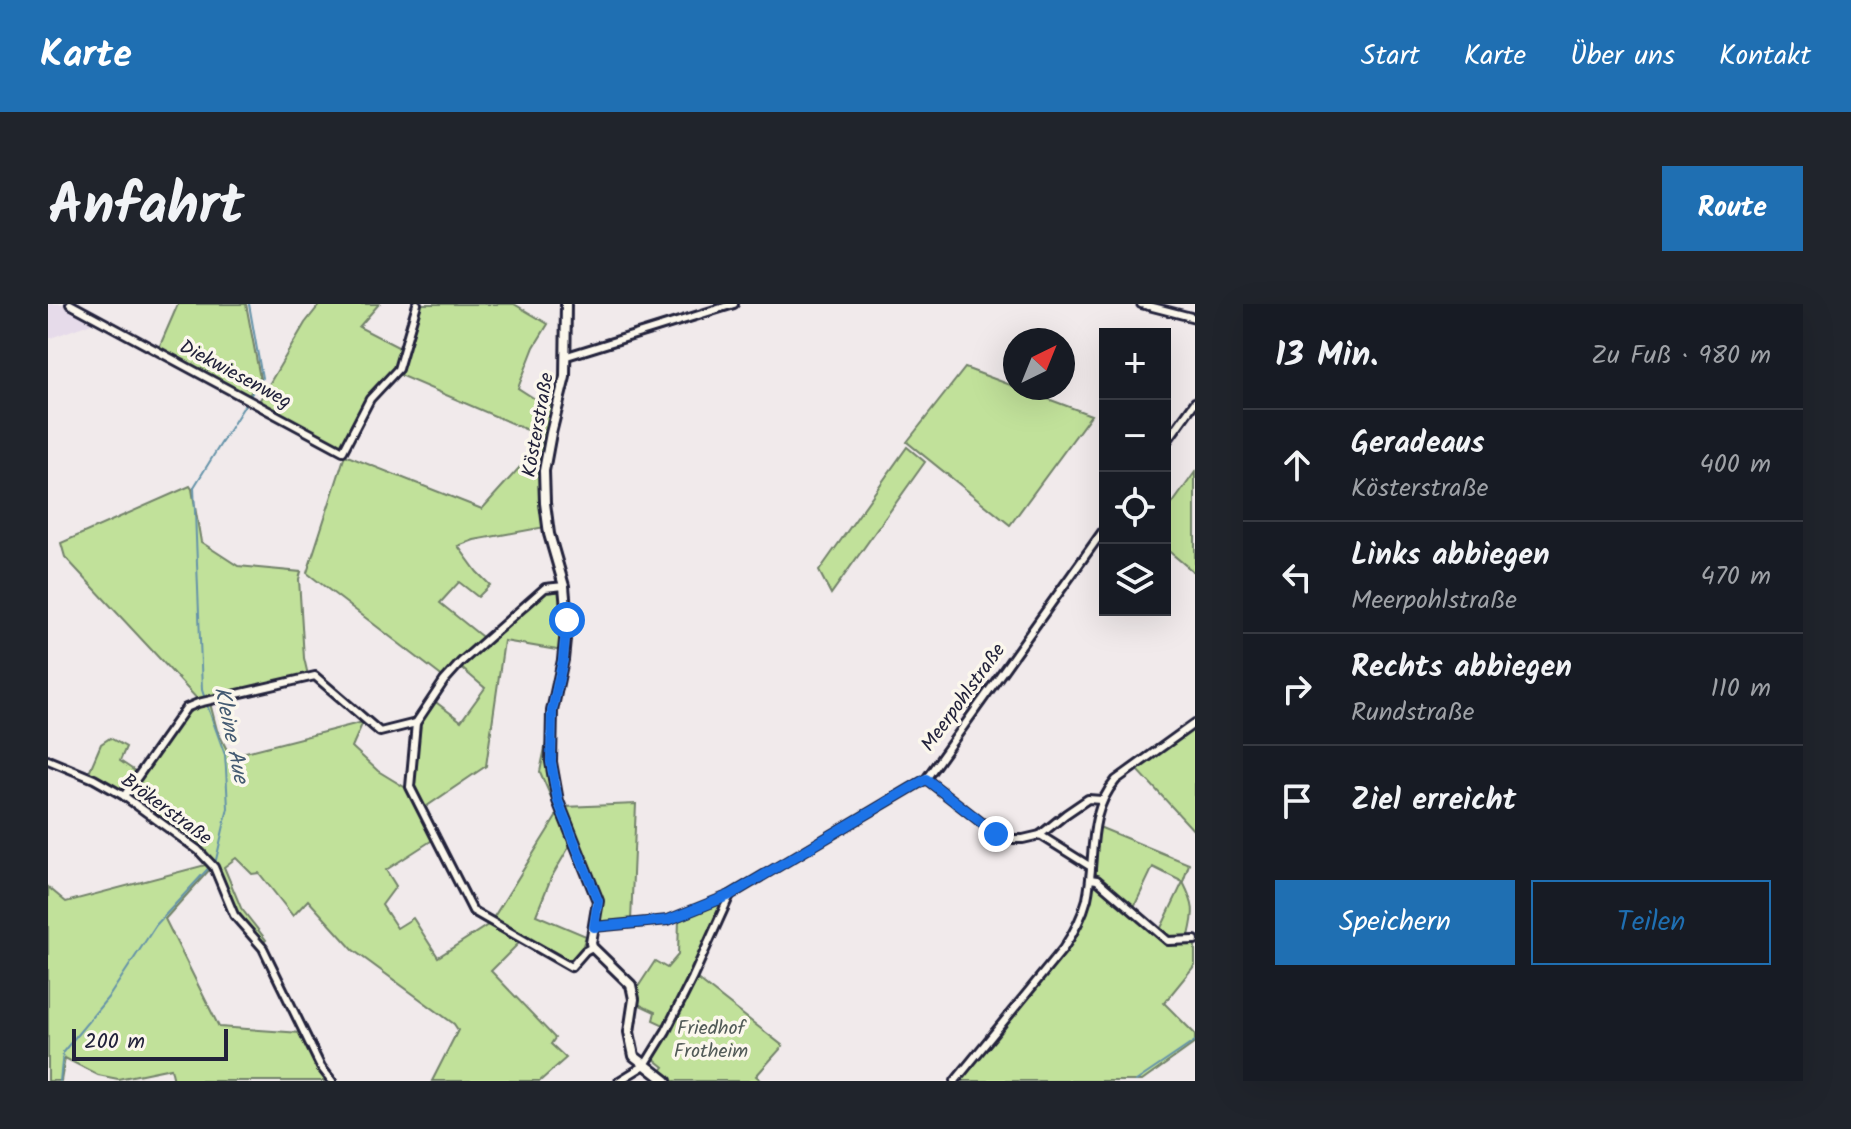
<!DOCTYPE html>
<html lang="de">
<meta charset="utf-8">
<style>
body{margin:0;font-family:Kalam,sans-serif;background:#20242c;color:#f1f3f6}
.controls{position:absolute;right:24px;top:24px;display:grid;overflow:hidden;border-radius:0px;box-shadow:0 8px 32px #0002}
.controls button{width:72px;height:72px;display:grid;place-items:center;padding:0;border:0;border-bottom:2px solid #363941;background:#171b24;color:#f1f3f6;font:40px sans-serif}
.compass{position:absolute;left:955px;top:24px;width:72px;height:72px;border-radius:50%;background:#171b24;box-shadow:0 8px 32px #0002;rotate:43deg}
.scale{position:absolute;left:24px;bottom:20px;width:156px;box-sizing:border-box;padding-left:8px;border:4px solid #22223b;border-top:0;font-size:22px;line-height:28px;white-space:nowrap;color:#22223b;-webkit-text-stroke:6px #fbf7ec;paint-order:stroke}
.stop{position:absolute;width:24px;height:24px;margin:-18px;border:6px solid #1a73e8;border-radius:50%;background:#fff}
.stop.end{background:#1a73e8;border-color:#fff;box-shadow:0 2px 8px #0008}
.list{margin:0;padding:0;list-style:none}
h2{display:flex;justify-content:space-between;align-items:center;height:104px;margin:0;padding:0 32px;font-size:34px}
h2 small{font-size:26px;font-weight:400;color:#9ea1a6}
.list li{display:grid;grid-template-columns:52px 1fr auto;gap:24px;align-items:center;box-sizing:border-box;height:112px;padding:0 32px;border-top:2px solid #363941}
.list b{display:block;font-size:30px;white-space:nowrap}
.list p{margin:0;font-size:26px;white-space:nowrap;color:#9ea1a6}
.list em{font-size:26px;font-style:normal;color:#9ea1a6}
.actions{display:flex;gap:16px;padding:24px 32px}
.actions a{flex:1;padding:18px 0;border:2px solid #1f6fb2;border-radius:0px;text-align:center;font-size:28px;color:#1f6fb2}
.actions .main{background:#1f6fb2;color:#fff}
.icon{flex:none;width:44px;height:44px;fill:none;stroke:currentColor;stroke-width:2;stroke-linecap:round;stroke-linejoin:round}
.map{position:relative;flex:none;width:1147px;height:777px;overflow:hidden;border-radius:0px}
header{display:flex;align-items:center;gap:48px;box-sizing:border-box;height:112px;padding:0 40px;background:#1f6fb2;color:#fff}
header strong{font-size:38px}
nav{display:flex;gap:44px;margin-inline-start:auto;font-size:28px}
.intro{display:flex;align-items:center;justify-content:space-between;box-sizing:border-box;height:192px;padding:0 48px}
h1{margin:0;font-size:56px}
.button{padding:20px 36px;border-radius:0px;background:#1f6fb2;color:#fff;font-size:28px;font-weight:700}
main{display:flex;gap:48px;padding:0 48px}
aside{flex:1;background:#171b24;border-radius:0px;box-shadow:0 8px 32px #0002}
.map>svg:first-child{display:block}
</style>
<header>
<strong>Karte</strong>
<nav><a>Start</a><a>Karte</a><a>Über uns</a><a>Kontakt</a></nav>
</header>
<div class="intro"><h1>Anfahrt</h1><a class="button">Route</a></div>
<main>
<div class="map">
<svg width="1147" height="777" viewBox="0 0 1147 777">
<rect width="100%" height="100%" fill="#f1eaeb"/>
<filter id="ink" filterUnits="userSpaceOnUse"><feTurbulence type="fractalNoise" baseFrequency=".0125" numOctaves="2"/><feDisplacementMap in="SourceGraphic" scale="16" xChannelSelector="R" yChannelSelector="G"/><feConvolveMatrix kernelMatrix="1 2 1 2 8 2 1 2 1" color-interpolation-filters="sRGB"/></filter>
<g filter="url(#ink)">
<path fill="#e6dbea" d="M0 0H17L49 17 0 35Z"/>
<g fill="#c1e19a" stroke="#72826a" stroke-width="2">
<path d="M130 0H198L212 74 199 94 110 46Z"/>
<path d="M272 0H331L311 23 354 45 347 65 321 93 298 138 290 142 210 99 257 19Z"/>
<path d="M372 0H466L500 20 486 43 470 84 498 102 508 100 499 133 497 223 426 236 410 242 429 268 442 281 430 293 411 278 392 299 438 336 396 374 259 269 297 151 434 205 498 134 349 70Z"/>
<path d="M917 64 1043 111 962 221 859 138Z"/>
<path d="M859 143 877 158 783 290 771 267Z"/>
<path d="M1147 168V269L1117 244V210Z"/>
<path d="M142 182 144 185 153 238 190 262 253 268 251 275 256 354 259 367 258 372 151 397 17 253 13 239Z"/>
<path d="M514 284 518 316 515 347 456 337 438 462 376 504 364 483 371 421 385 396 413 417 437 384 411 362 497 285Z"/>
<path d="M162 399 169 426 182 452 315 418 304 443 330 467 361 486 386 535 338 566 348 582 334 601 349 624 365 614 390 653 443 619 473 637 443 667 507 734 503 740 518 754 492 777H384L410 726 406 720 305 646 260 596 245 612 211 569 204 570 188 554 176 563 193 604 218 636 215 639 189 607 168 562 150 541 85 495 84 487 139 406Z"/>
<path d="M1147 422V528L1089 465Z"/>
<path d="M62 434 78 443 72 457 90 469 79 485 73 487 41 468 53 440Z"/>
<path d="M498 439 499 466 524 538 503 574 488 611 538 632 533 647 526 656 517 657 444 616 508 513 509 507 492 468Z"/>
<path d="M588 500 583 617 558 619 553 616V597L517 503Z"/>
<path d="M1051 523 1141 560 1135 578C1147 602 1147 607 1141 632L1121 633 1112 626 1135 578 1105 563 1086 603 1049 572 1047 567Z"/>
<path d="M161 560 164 563 117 615 171 723 253 729 281 777H126L123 764 70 775 50 771 17 754 13 777H0V583L18 598Z"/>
<path d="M1048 581 1053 582 1120 641 1147 640V661L1116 699 1147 730V739L1094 777H912L1017 647 1032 623 1037 610 1043 584Z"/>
<path d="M672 597 675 600 618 722 605 716 607 708 590 700 588 686 607 657 619 664 630 651 631 614Z"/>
<path d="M648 674 735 742 708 772 714 777H624L613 767 616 763 605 754 627 717Z"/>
</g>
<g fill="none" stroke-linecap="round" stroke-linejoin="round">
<g stroke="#6593a9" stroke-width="2">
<path d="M201 0 214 74 202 92"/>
<path d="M157 395 154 386 146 183 198 99"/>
<path d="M12 777 15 748 62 691 108 621 168 556 180 504 178 465 177 451 159 401"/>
<path d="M1088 777 1147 737"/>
</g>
<defs>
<g id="minor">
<path d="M22 0 295 147 322 95 350 65 369 0"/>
<path d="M1093 0 1147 14"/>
<path d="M519 52 686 0"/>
<path d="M1117 140 1147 98"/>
<path d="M516 282 497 284 413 358 396 377 368 419 362 483 425 607 523 663 537 647 544 643"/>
<path d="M0 456 46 475 76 492 150 546 166 563 186 611 215 644 273 763 284 777"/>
<path d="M878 475 948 530 964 535H975L992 531 1043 563"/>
<path d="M76 492 138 404 150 399 267 372 332 428 368 419"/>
<path d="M992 531 1018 510 1040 495 1054 496"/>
<path d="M1042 575 1049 576 1120 637 1147 636"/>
<path d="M546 623 620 616 682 591 878 475 1057 224"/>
<path d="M571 777 597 761 618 727 644 675 682 591"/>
<path d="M907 777 1015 645C1025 630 1034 614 1039 595 1048 554 1038 511 1068 476L1147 419"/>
</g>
<path id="major" d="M518 0 517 73 503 129 496 167 497 199 501 230 516 282 519 316 515 356 504 407 503 458 510 497 550 597 543 639 544 643 583 681 586 695 581 728 586 752 618 777"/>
</defs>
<use href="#minor" stroke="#22223b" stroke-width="12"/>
<use href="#major" stroke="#22223b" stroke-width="14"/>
<use href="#minor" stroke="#fbf7ec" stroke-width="6"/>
<use href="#major" stroke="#fbf7ec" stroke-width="8"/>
</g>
</g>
<g fill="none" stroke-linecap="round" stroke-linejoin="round" filter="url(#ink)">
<path stroke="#1a73e8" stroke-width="10" d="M519 316 515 356 504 407 503 458 510 497 550 597 546 623 620 616 682 591 878 475 948 530"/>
</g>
<g text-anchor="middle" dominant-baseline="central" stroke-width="7" stroke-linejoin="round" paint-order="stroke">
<g font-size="20" fill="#22223b" stroke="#fbf7ec">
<text transform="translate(187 71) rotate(28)">Diekwiesenweg</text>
<text transform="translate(491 121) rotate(-80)">Kösterstraße</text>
<text transform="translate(916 394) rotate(-54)">Meerpohlstraße</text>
<text transform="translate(118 506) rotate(36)">Brökerstraße</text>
</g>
<g font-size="20" fill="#525b58" stroke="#fbf7ec">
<text x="663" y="725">Friedhof<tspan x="663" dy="23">Frotheim</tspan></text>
</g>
<g font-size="22" font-style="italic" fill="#445b72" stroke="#fbf7ec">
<text transform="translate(182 431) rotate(78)">Kleine Aue</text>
</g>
</g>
</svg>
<div class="controls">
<button>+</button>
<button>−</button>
<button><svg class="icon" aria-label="locate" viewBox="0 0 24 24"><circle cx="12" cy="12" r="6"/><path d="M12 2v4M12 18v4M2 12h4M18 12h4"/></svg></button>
<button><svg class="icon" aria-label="layers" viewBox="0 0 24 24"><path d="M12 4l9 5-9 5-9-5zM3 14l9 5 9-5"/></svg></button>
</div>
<svg class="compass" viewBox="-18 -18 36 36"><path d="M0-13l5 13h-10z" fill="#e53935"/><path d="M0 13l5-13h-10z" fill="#9ea1a6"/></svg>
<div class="scale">200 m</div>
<div class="stop" style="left:519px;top:316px"></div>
<div class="stop end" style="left:948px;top:530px"></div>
</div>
<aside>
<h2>13 Min.<small>Zu Fuß · 980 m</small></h2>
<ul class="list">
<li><svg class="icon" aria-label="ahead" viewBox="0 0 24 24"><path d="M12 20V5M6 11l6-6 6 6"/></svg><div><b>Geradeaus</b><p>Kösterstraße</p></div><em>400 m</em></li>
<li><svg class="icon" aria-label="left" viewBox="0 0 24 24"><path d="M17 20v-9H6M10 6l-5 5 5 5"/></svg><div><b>Links abbiegen</b><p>Meerpohlstraße</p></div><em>470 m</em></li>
<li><svg class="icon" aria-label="right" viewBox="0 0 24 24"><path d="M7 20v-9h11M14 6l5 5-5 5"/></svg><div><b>Rechts abbiegen</b><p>Rundstraße</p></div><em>110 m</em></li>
<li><svg class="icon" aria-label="arrive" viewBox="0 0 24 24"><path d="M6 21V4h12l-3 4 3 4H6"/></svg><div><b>Ziel erreicht</b></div></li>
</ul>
<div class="actions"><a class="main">Speichern</a><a>Teilen</a></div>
</aside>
</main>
